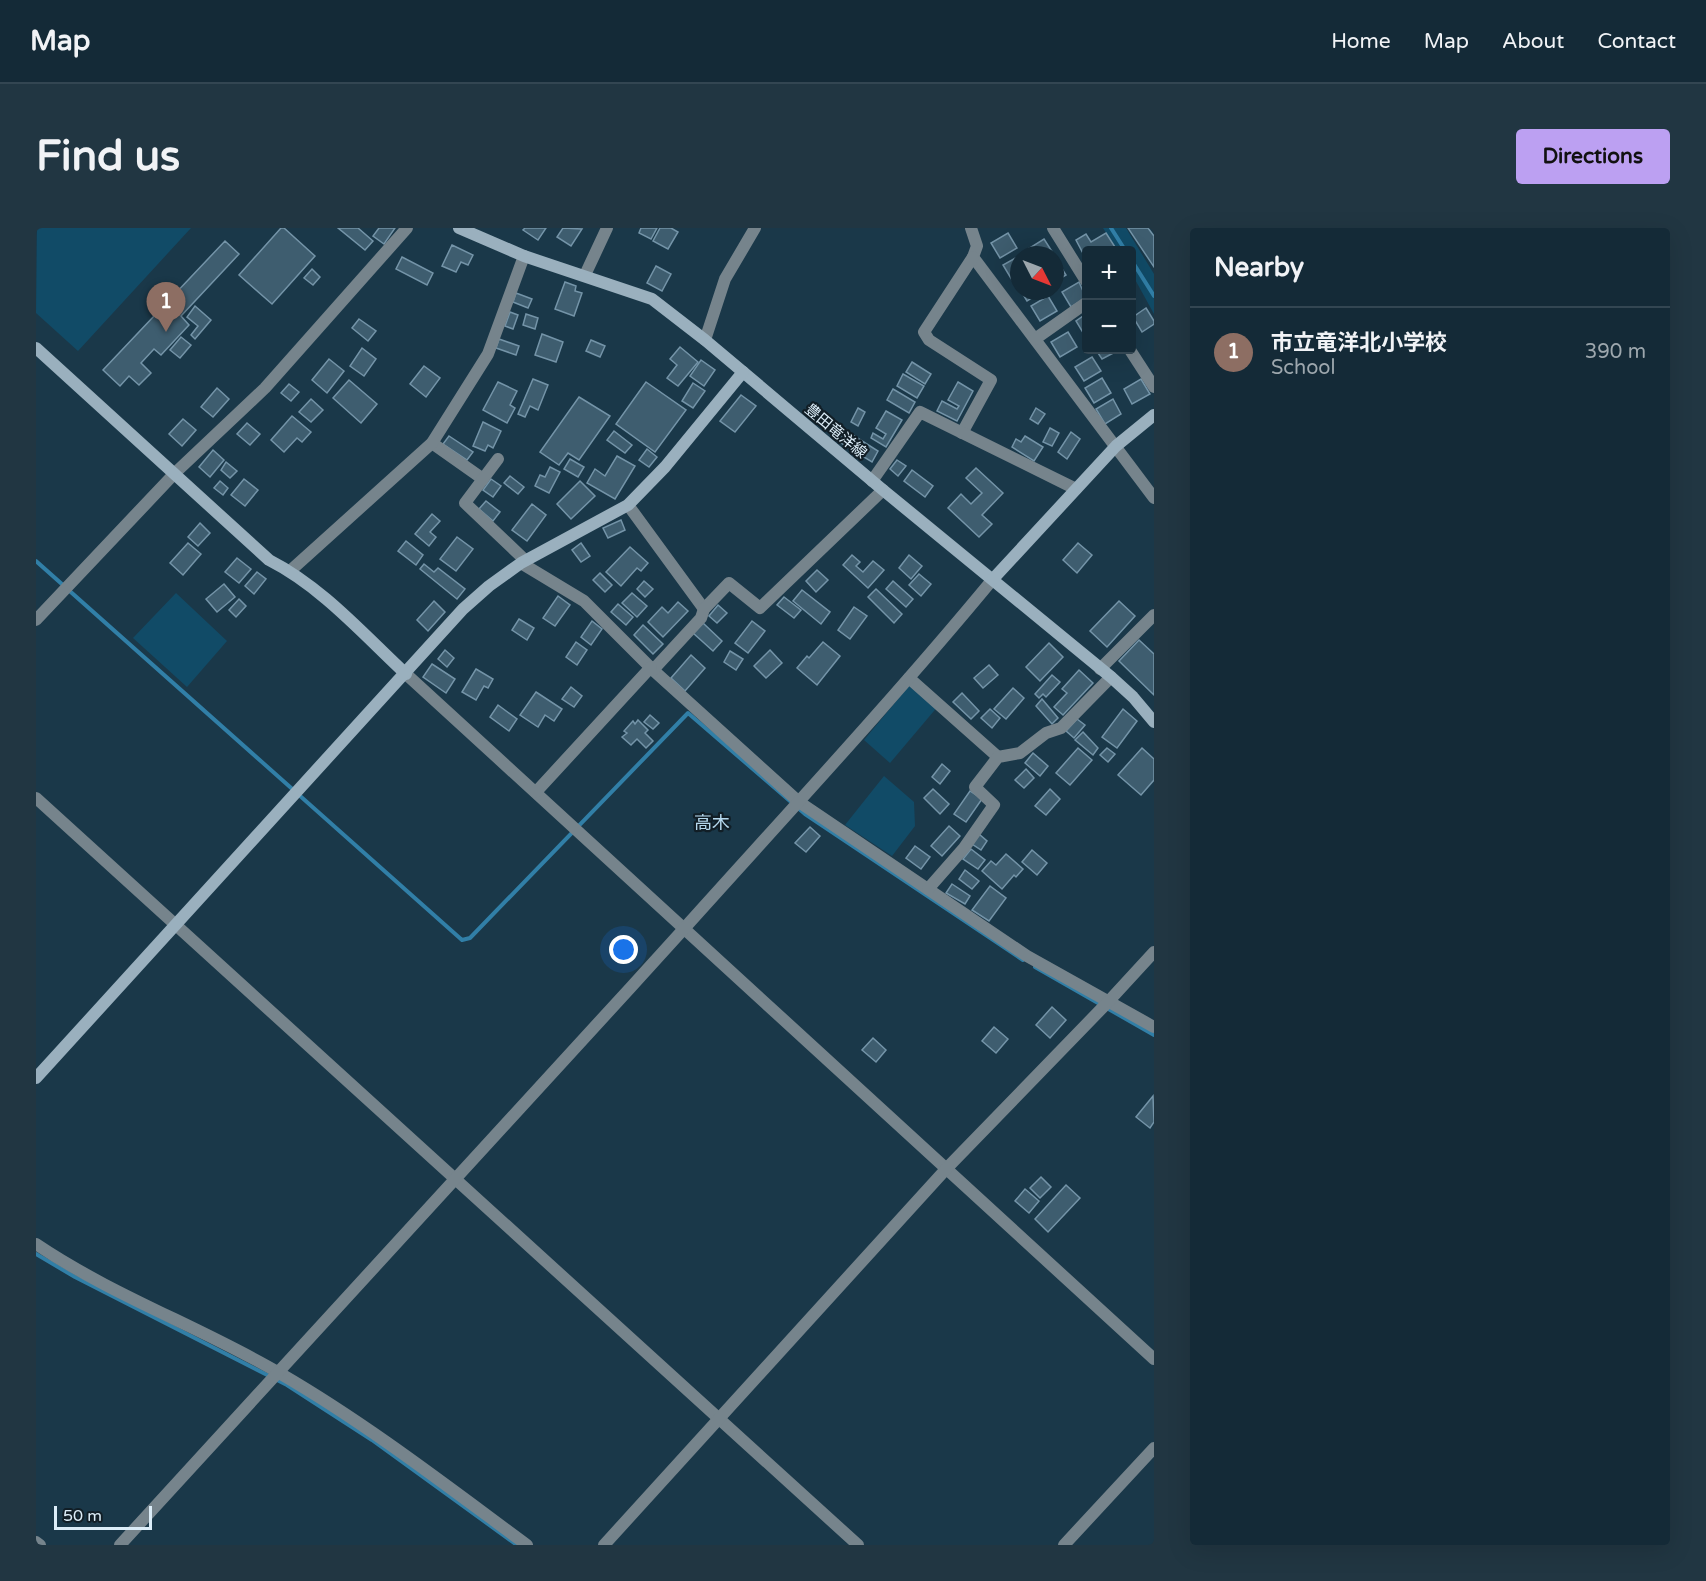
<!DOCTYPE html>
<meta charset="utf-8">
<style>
body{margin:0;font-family:"Varela Round","Noto Sans JP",sans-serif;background:#213642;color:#f1f3f6}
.controls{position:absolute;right:18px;top:18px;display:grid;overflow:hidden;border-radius:6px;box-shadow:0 6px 24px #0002}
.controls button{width:54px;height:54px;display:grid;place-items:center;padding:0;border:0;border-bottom:2px solid #334652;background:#142a37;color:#f1f3f6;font:30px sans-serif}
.compass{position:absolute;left:974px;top:18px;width:54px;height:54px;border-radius:50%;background:#142a37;box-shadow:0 6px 24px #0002;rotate:132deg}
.scale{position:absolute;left:18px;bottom:15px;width:98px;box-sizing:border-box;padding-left:6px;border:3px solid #dcedf8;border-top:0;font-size:16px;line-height:21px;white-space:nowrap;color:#dcedf8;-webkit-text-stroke:4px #111e26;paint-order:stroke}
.you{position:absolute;left:588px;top:722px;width:21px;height:21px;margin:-15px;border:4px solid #fff;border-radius:50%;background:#1a73e8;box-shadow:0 0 0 9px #1a73e833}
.badge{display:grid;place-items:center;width:39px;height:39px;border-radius:50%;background:#bca0f2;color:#fff;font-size:20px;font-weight:700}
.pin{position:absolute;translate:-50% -50px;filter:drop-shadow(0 2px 3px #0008)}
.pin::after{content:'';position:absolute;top:32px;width:21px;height:18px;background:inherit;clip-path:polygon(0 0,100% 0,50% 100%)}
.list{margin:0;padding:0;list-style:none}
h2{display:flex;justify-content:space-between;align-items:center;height:78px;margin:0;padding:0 24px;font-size:26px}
h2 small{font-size:20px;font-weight:400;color:#9da7ad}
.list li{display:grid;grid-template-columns:39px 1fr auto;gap:18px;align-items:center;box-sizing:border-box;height:90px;padding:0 24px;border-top:2px solid #334652}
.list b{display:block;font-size:22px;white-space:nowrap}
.list p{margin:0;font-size:20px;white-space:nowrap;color:#9da7ad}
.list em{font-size:20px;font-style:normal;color:#9da7ad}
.map{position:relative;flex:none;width:1118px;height:1317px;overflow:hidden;border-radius:6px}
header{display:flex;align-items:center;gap:36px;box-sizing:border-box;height:84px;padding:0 30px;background:#142a37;border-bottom:2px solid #334652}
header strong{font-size:28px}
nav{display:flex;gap:33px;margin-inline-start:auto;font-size:21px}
.intro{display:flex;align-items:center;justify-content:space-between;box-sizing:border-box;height:144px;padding:0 36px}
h1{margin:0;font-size:42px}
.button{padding:15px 27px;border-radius:6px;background:#bca0f2;color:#111;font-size:21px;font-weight:700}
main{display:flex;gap:36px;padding:0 36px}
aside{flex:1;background:#142a37;border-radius:6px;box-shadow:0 6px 24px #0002}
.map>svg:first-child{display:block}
</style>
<header>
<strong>Map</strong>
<nav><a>Home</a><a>Map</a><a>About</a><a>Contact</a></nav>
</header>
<div class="intro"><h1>Find us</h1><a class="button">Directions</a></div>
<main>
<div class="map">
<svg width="1118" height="1317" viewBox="0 0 1118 1317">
<rect width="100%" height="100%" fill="#1a3849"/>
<g fill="#114b67">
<path d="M1 0H155L42 123 0 85Z"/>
<path d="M1067 0H1090L1118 46V86L1096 46V22H1081Z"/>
<path d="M140 365 191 413 151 459 97 410Z"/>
<path d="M877 453 903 477 854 535 828 512Z"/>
<path d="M848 548 878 574 879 598 856 628 809 597Z"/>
</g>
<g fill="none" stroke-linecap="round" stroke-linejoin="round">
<g stroke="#317fa7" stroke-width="4">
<path d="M1075 0 1089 22"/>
<path d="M1096 33 1118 68"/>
<path d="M0 333 426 712 434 710 652 485 769 586 987 732"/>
<path d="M999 739 1118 807"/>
<path d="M0 1026 39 1049 251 1157 336 1212 481 1317"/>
</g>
</g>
<g fill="#3e5d6f" stroke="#7494a8" stroke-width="1.5">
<path d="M245 0H248L279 28 236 76 203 47Z"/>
<path d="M302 0H322L337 13 329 22Z"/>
<path d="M343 0H359L348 16 337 8Z"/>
<path d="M489 0H510L502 12 487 2Z"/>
<path d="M527 0 546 1 535 18 521 9Z"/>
<path d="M605 0H621L615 11 603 5Z"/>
<path d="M624 0H635L642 4 632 21 617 13Z"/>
<path d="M1092 0H1112L1118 8V39Z"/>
<path d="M972 5 981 20 964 30 955 15Z"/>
<path d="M1070 5 1079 19 1074 22H1050V31L1040 12 1050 6 1055 14Z"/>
<path d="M1008 11 1017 25 995 27 992 21Z"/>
<path d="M189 13 203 26 145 88 153 97 125 127 118 121 105 135 115 145 103 157 93 148 84 158 67 142Z"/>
<path d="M416 17 437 27 432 37 425 34 420 44 406 38Z"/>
<path d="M983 28V48L976 52 967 37Z"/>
<path d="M366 29 397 45 391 57 360 41Z"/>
<path d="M1021 33 1030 47 1019 54V34Z"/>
<path d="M620 38 635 46 626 63 611 55Z"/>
<path d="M276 41 284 49 277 57 268 50Z"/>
<path d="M529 54 540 58 539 63 546 65 538 88 519 81Z"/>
<path d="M1043 54 1050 70 1035 79 1026 64Z"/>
<path d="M985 63H1007L991 73Z"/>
<path d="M480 65 496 71 492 80 477 74Z"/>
<path d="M1012 68 1021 83 1004 93 995 78Z"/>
<path d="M159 78 175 92 159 111 155 107 162 98 151 89Z"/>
<path d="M1110 80 1118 93V96L1106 104 1097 89Z"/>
<path d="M474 84 482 87 477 101 469 98Z"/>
<path d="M490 86 502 90 499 101 487 97Z"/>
<path d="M1050 86V106L1049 108 1040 93Z"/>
<path d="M323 91 340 103 332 113 316 100Z"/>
<path d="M1032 104 1041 119 1024 129 1015 114Z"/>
<path d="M506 106 527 114 520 134 499 127Z"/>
<path d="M145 109 155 117 144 130 134 122Z"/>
<path d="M463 111 483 118 480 127 460 120Z"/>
<path d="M555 112 569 118 564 129 550 123Z"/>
<path d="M644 119 662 134 642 158 631 150 641 137 634 131Z"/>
<path d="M326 120 340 131 328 148 314 138Z"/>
<path d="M1060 122H1083L1066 131Z"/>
<path d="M1056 129 1065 143 1048 153 1039 139Z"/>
<path d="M293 131 308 143 291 165 276 152Z"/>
<path d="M665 132 679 142 668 158 654 148Z"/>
<path d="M876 134 895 146 889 156 870 144Z"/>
<path d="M388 138 404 150 390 169 374 156Z"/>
<path d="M867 146 888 158 881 170 861 158Z"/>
<path d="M1066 150 1075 165 1058 175 1049 160Z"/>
<path d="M497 151 512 157 502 182 494 178 489 189 482 186Z"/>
<path d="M1105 151 1114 166 1096 176 1088 161Z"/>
<path d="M313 152 341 176 325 195 297 170Z"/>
<path d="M462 154 481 163 474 177 479 180 471 195 447 182Z"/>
<path d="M610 154 650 182 619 224 580 196Z"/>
<path d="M922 154 937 163 921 193 901 183 906 173 921 181 923 178 912 172Z"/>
<path d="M657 155 669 163 657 180 646 173Z"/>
<path d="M253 156 263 164 255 173 245 165Z"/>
<path d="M181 160 193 171 177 189 165 179Z"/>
<path d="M857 161 879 174 873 185 851 172Z"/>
<path d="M705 167 720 178 699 204 684 193Z"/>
<path d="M543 169 574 188 543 232 532 225 523 237 504 224Z"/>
<path d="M275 171 287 182 275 194 263 184Z"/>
<path d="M1077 171 1085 186 1069 196 1060 181Z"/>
<path d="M822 180 829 184 822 198 815 194Z"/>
<path d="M1000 180 1009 186 1002 196 994 191Z"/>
<path d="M850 183 866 192 850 219 835 210 837 205 847 211 850 206 840 200Z"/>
<path d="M256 188 275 204 266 214 261 210 248 224 235 212Z"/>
<path d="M147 191 160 202 146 218 133 206Z"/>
<path d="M447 194 465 203 457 220 452 217 449 223 437 218Z"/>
<path d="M211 195 224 206 214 217 201 206Z"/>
<path d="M804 199 842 223 836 234 797 210Z"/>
<path d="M1014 200 1023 205 1016 218 1007 214Z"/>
<path d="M578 203 596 217 589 225 571 212Z"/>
<path d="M1035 204 1044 211 1031 231 1022 224Z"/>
<path d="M413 208 437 224 431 232 407 216Z"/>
<path d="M989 208 1007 219 998 233 976 219 980 211 985 214Z"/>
<path d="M611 221 621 229 613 239 603 232Z"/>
<path d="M177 222 188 232 174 249 163 239Z"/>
<path d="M581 228 599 238 579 271 551 255 559 241 569 248Z"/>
<path d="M534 231 548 239 542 249 528 241Z"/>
<path d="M861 232 870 238 862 248 854 241Z"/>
<path d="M190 234 201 243 194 250 185 242Z"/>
<path d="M514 239 524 244 513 265 499 258 504 247 509 249Z"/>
<path d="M940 240 967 265 946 287 956 296 943 309 912 280 925 266 935 276 946 265 930 250Z"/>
<path d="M876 242 897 258 889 269 868 253Z"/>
<path d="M474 248 488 259 482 266 468 255Z"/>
<path d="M208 251 222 262 209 278 195 267Z"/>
<path d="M455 251 465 258 457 269 447 262Z"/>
<path d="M184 253 192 260 187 267 178 260Z"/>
<path d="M544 253 559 268 535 291 521 276Z"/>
<path d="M450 273 464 284 457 293 443 281Z"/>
<path d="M496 276 510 287 491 313 476 302Z"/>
<path d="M396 286 404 293 394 304 400 309 393 318 379 306Z"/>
<path d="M585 292 589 302 572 310 567 300Z"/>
<path d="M164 295 174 305 162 318 152 309Z"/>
<path d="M421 309 437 321 420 343 404 331Z"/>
<path d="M370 313 387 327 380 337 362 323Z"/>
<path d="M152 315 165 326 147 347 134 335Z"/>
<path d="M545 315 554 328 545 334 536 322Z"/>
<path d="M1042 315 1056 327 1041 345 1027 332Z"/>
<path d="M594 319 612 335 605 343 601 340 585 358 570 344Z"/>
<path d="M816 327 824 334 820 338 827 344 837 333 848 342 832 360 807 337Z"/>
<path d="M873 327 886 338 875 351 863 340Z"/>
<path d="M201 330 215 341 203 355 189 344Z"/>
<path d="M388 336 398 344 402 340 429 361 421 371 384 341Z"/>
<path d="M781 342 792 352 780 364 770 353Z"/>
<path d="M221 344 230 351 218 366 209 358Z"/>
<path d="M564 345 576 357 569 364 557 352Z"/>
<path d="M883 346 895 356 885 368 873 357Z"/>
<path d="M608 353 617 361 609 369 601 361Z"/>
<path d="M857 353 877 371 870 379 850 361Z"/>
<path d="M188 356 199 369 181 384 170 371Z"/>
<path d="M840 361 866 386 858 395 832 369Z"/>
<path d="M766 362 794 384 785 396 757 373Z"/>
<path d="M596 365 611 378 601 389 586 375Z"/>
<path d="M522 368 534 377 519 398 507 390Z"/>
<path d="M748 369 765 382 758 390 741 377Z"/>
<path d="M203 371 210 378 200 389 193 382Z"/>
<path d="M398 373 409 384 392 403 381 392Z"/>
<path d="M1083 373 1099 388 1071 419 1054 403Z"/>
<path d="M642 374 652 383 627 409 612 394 626 379 632 385Z"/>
<path d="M582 376 597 389 590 397 575 384Z"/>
<path d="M682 377 691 385 681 395 673 388Z"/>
<path d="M818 379 831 388 814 411 802 402Z"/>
<path d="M483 391 498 400 491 412 476 402Z"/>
<path d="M556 393 566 401 555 417 545 409Z"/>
<path d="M716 393 729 403 712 425 699 415Z"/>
<path d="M667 395 686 413 677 423 657 405Z"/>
<path d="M607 397 627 416 617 426 598 407Z"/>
<path d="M1103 412 1118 426V467L1083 433Z"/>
<path d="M540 414 551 422 541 437 530 429Z"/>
<path d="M787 414 804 428 781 457 761 440 771 428 773 430Z"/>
<path d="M1013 415 1027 429 1004 453 990 439Z"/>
<path d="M409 422 418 430 411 439 402 431Z"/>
<path d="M734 422 746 435 730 450 718 438Z"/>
<path d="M694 423 707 431 700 442 688 434Z"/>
<path d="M655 427 669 440 649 463 635 450Z"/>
<path d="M396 436 419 451 410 465 387 449Z"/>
<path d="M953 437 962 447 947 460 938 450Z"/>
<path d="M440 441 457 451 452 460 448 458 440 472 426 464Z"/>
<path d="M1043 442 1057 455 1027 487 1018 479 1031 465 1026 461Z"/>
<path d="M1016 447 1024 454 1010 469 1007 466 1003 470 999 466Z"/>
<path d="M535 459 546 468 538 479 526 471Z"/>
<path d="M977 460 988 470 970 491 958 481Z"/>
<path d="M500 464 526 481 518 493 509 487 502 499 484 487Z"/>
<path d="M926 465 943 483 935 491 917 474Z"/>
<path d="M1006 471 1022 490 1016 496 1000 478Z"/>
<path d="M462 477 481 491 473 503 454 489Z"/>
<path d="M954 481 964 490 956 500 945 490Z"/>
<path d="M1087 481 1101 493 1081 520 1066 509Z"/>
<path d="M614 487 623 495 617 501 608 494Z"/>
<path d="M1041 491 1049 497 1038 510 1030 503Z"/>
<path d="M602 492 612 502 609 505 617 513 610 520 601 511 595 517 586 509 591 505 588 503 597 493 599 496Z"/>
<path d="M1047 504 1062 520 1057 527 1039 512Z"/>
<path d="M1042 520 1056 532 1034 557 1020 545Z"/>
<path d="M1071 520 1079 526 1072 534 1064 527Z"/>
<path d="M1106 520 1118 531V552L1105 567 1082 547Z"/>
<path d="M997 525 1012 538 1004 548 989 535Z"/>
<path d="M906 536 914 543 904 556 896 549Z"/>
<path d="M990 541 998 550 988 560 979 552Z"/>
<path d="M897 561 913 576 904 586 888 570Z"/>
<path d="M1014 561 1024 571 1010 587 999 578Z"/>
<path d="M934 563 946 571 930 594 918 586Z"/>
<path d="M913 598 924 608 906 628 895 618Z"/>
<path d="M774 599 784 608 770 624 759 615Z"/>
<path d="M943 606 951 613 945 622 936 616Z"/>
<path d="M879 618 894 629 885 641 870 630Z"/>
<path d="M935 621 949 632 942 641 927 631Z"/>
<path d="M996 622 1011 635 1001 647 986 634Z"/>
<path d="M970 626 987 641 980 649 978 647 966 661 946 643 955 633 960 637Z"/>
<path d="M929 642 943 653 936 661 923 651Z"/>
<path d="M916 656 934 668 929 676 910 665Z"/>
<path d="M954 658 970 670 953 693 936 682Z"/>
<path d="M1016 779 1030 792 1014 810 1000 797Z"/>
<path d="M958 799 972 811 960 825 946 813Z"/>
<path d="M837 810 850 822 840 834 826 822Z"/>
<path d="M1117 868 1118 894 1114 900 1100 889Z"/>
<path d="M1005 949 1015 959 1004 970 994 960Z"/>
<path d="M1030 957 1044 970 1012 1004 999 991Z"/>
<path d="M989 961 1003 973 993 985 979 973Z"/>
</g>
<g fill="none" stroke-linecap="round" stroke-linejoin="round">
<g stroke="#76848c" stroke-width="12">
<path d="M935 0 941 18 937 29 1118 270"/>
<path d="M1017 0 1050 53"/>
<path d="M549 47 571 0"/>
<path d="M999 111 1050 75"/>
<path d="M669 112 689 51 719 0"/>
<path d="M1094 122 1118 159"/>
<path d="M926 205 955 152 893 112 888 104 937 29"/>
<path d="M396 215 447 251"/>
<path d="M462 231 429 275 490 333"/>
<path d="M836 253 884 184 1040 261"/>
<path d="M592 277 668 381"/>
<path d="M485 335 548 373 617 442 763 574 991 728 1118 799"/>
<path d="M254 343 396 215 452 126 488 28"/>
<path d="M0 392 139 245 229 160 371 0"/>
<path d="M1064 441 1118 387"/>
<path d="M617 442 665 390 668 381 693 355 724 380 847 262"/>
<path d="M370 446 1118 1131"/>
<path d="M873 450 962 529"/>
<path d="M500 564 615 439"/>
<path d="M0 570 822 1317"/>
<path d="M892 661 928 620 958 577 939 559 962 529 984 525 1010 505 1025 500 1075 449"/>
<path d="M0 1016C77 1068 165 1099 245 1146 331 1196 411 1258 491 1317"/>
<path d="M0 1314 4 1317"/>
<path d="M84 1317C272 1113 459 909 645 704 750 587 857 472 957 351"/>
<path d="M568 1317 911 940 1072 774 1118 724"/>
<path d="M1028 1317 1118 1220"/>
</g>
<g stroke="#9ab0be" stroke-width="12">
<path d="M423 0 488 28 616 71 669 112 847 262 1075 449 1097 469 1118 494"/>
<path d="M0 120 233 332C286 359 327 406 370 446"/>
<path d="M957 351 1080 218 1118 187"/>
<path d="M0 850 427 381 453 358 485 335 592 277 629 239 707 144"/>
</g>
</g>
<g text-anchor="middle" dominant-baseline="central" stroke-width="4.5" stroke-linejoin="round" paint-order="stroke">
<g font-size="15" fill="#dcedf8" stroke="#111e26">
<text transform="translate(800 203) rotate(40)">豊田竜洋線</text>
</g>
<g font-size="18" fill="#b5d8ed" stroke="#111e26">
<text x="676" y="595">高木</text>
</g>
</g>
</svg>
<div class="controls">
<button>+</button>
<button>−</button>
</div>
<svg class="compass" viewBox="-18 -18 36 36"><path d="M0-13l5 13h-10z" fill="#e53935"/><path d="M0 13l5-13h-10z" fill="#9da7ad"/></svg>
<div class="scale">50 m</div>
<div class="you"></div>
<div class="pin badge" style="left:130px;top:104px;background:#8d6e63">1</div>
</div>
<aside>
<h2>Nearby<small></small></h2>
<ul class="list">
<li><span class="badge" style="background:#8d6e63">1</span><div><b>市立竜洋北小学校</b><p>School</p></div><em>390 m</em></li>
</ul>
</aside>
</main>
